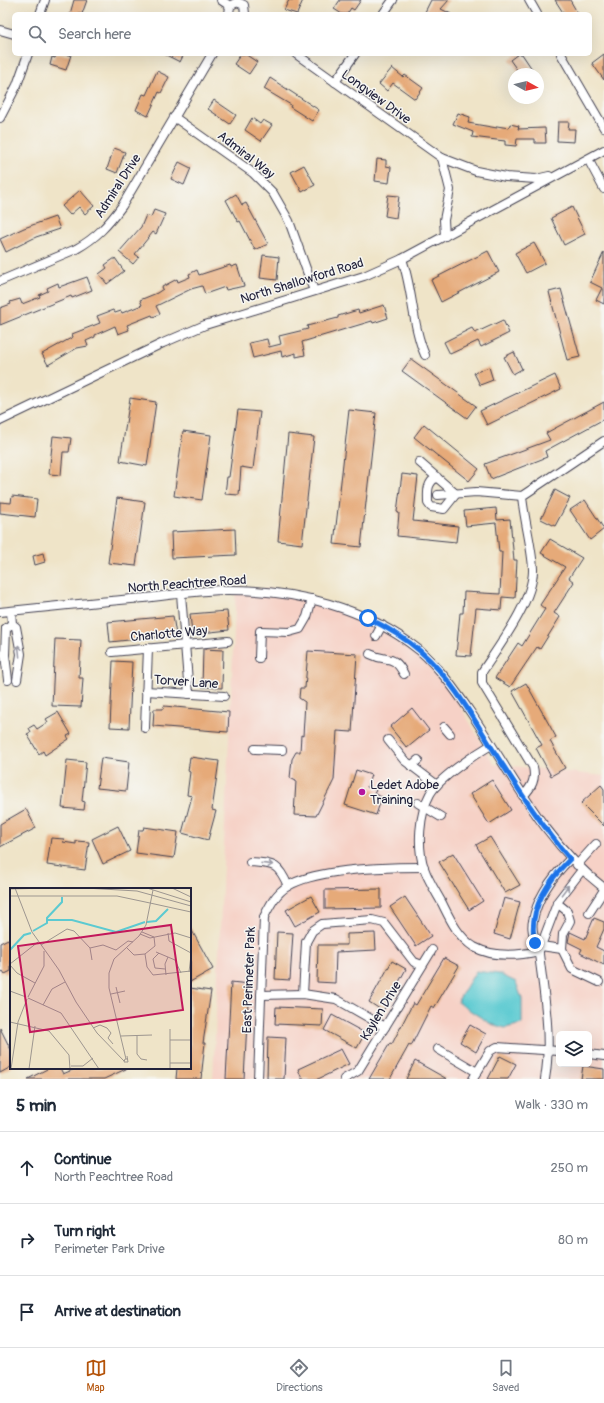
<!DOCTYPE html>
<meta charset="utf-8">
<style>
body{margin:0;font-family:Pangolin,sans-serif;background:#f6f6f7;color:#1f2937}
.controls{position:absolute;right:12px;bottom:12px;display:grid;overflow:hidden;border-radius:6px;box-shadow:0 4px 16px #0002}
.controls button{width:36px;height:36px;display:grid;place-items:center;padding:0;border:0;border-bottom:1px solid #e0e1e3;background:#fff;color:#1f2937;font:20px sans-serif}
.compass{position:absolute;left:508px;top:68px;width:36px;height:36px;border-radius:50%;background:#fff;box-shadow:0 4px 16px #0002;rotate:98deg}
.stop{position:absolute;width:12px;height:12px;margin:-9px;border:3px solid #1a73e8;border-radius:50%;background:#fff}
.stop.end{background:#1a73e8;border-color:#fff;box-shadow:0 1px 4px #0008}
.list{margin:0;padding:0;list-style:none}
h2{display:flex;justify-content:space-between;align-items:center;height:52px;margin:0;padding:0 16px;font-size:17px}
h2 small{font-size:13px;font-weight:400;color:#747a83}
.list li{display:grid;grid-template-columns:26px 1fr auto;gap:12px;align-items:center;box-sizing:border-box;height:72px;padding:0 16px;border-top:1px solid #e0e1e3}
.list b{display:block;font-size:15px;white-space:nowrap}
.list p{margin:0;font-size:13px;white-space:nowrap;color:#747a83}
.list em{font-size:13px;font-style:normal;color:#747a83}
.icon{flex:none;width:22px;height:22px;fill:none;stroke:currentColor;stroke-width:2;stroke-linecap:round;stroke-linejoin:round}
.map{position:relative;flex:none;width:604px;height:1079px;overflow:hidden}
.search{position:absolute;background:#fff;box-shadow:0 4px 16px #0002;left:12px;right:12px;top:12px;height:44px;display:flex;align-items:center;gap:10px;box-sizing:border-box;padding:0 14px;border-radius:6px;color:#747a83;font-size:15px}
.sheet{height:268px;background:#fff}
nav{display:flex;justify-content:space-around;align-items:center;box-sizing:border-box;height:56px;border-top:1px solid #e0e1e3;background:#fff;font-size:11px;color:#747a83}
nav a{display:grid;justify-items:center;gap:2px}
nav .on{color:#b45309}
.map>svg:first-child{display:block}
</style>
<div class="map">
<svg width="604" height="1079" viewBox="0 0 604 1079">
<rect width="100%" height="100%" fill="#f6f6f2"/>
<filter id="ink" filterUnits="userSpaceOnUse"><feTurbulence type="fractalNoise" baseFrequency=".025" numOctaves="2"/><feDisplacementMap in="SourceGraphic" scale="8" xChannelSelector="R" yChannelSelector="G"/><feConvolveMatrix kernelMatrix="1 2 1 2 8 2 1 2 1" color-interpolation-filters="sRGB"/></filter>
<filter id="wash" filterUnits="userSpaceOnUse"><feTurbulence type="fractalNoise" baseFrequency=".012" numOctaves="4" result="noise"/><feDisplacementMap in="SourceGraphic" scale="16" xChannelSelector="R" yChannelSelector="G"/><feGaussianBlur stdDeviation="0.9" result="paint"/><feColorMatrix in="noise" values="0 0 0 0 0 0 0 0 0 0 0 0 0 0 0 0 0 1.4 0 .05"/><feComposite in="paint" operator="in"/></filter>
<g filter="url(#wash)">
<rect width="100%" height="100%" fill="#efe4c8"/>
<path fill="#f6d1c6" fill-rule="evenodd" d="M236 589H269L376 617 415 647 448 685 494 764 604 776V1079H213ZM559 1034H589V1064H559Z"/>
<path fill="#5ccad1" stroke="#3f7686" d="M476 971 499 974 516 982 522 999V1024L505 1028 491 1024 457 1002Z"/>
<g id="blocks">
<g fill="#e6aa79">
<path d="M74 0H87L82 14H70Z"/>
<path d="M289 0H303L297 14 284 10Z"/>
<path d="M340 0H361L354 10 351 8 347 14H342L334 9Z"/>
<path d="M431 0H449L441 9 451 14H424Z"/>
<path d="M555 0H570L578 14H564Z"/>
<path d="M56 54 71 55 66 70 50 65 52 57 55 58Z"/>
<path d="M164 54H184L180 62Z"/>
<path d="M241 54H245L257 62 249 74 234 64Z"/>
<path d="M518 54H522L532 69 525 74H520L510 60Z"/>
<path d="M604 54V80L592 63Z"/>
<path d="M392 68 403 77 405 75 423 88 415 99 393 83 387 91 379 84Z"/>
<path d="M157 71 169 77 161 93 159 92 148 116 136 110 143 94 146 95Z"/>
<path d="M270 78 319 110 312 121 290 107 291 105 264 89Z"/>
<path d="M214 100 236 115 230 124 208 109Z"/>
<path d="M458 113 470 117 468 123 497 128V126L509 128 510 124 519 126 518 129 545 128 546 143H535V139H517L516 146 505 145V141L472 137 473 132 453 124Z"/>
<path d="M252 118 260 124 263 120 272 125 261 141 245 130Z"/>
<path d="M558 122H569L568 129H575L574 142 557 141Z"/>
<path d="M114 148 125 152 117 173 107 169Z"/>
<path d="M377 159 386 160V166L391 167 389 183 375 181Z"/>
<path d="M179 162 191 168 184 185 171 179Z"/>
<path d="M304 165 315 185 302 192 291 172Z"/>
<path d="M80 190 94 206 85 214 79 207 70 215 62 206Z"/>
<path d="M236 194 242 205 246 203 268 244 255 250 240 221 238 222 226 200Z"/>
<path d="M388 195 399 196 396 218 385 216Z"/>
<path d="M572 207 585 234 564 245 551 218Z"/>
<path d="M154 210 165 214 156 234 153 232 135 254 139 257 133 264 119 252 141 227 146 215 151 217Z"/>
<path d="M55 217 60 229 36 237 6 252 0 239 24 228Z"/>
<path d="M534 243 545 263 526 273 515 253Z"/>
<path d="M488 251 499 272 441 302 431 280Z"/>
<path d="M604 252V304L596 300 602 288 590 282Z"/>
<path d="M263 255 279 257 277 280 260 278Z"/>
<path d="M115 258 124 271 107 284 99 274 107 268 105 265Z"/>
<path d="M230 265 231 267 237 265 244 286 226 290 225 287 205 294 202 286 191 289 156 306 160 314 153 317 152 315 127 325 129 330 118 334 115 326 95 335V337L86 341 88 346 77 348 48 365 42 354 73 337 72 334 100 323 97 316 113 310 115 313 121 311 122 313 142 305 140 300 157 293 163 289 162 287 177 279 178 282 190 277 189 274 197 270 199 275Z"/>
<path d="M87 277 92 290 72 298 71 296 0 325V308L11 304 10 302 20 299 22 304 40 297 39 295 48 291 47 288 58 283 59 287Z"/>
<path d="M561 289 580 357 567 360 549 292Z"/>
<path d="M384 305 388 318 373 323 372 321 302 342 305 355 296 357V353L282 357 281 351 253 358 249 343 267 339 269 347 281 344 279 336 308 329 307 326 338 318V316L358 310 359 313Z"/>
<path d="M503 320 509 333 481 347 478 341 450 354 444 342 472 328 475 333Z"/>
<path d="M514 352 522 369 513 374 504 357Z"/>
<path d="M411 359 476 406 467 418 402 371Z"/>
<path d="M489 367 493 380 480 385 474 373Z"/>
<path d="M555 375 561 389 487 425 480 411Z"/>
<path d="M130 398 156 402 147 466 120 461Z"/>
<path d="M604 402V419L545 451 547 457 491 479 485 464 550 440 546 433Z"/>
<path d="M238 410 260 412 253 469 241 467 239 495 225 494 227 477H229Z"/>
<path d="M349 410 376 413 361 547 334 544Z"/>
<path d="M424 424 479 469 469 481 414 437Z"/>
<path d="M183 431 211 435 202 500 174 496Z"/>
<path d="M288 434 314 437 302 544 278 541Z"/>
<path d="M53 436 71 438 69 452H63L61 475 49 474Z"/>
<path d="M402 474 418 476 413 521 458 526 456 542 397 536 399 513 397 512Z"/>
<path d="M555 490 570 498 555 526 541 519Z"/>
<path d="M12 496 37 499 35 517 0 513V502L11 503Z"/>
<path d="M117 498 145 502 136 566 108 563Z"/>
<path d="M585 500 604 529 590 540 570 510Z"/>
<path d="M496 508 497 520 510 519 514 560H517L515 598 502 597 501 610 476 608 471 656 456 655 460 613H463L464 592 500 594 502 552H499L496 523 466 526 464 511Z"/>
<path d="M235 529 236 555 172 558 171 532Z"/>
<path d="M550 539 582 558 569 578 574 582 554 613 560 617 540 649 537 647 510 687 495 678 518 643 522 646 545 609 540 605 565 567 541 553Z"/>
<path d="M43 553 45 562 35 565 33 556Z"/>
<path d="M227 611 229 630 192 634 190 614Z"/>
<path d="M173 616 176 635 110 642 108 622Z"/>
<path d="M55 639 81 640 79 678H83L81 707 52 706Z"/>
<path d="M203 649 223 650 222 688 202 687Z"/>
<path d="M308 651 357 654 352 732 337 731 334 780 316 816 294 815 296 781 290 778 292 759 296 752H300L301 735 303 736 305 702 299 698 300 688H305Z"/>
<path d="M113 661 132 662 129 728 110 727Z"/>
<path d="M526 683 556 737 550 741 565 768 551 776 536 748 542 745 512 691Z"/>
<path d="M164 706 229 712 228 732 153 726 154 709H163Z"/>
<path d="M412 708 429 730 407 748 390 727Z"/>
<path d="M58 712 71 734 67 736 69 739 45 755 43 751 39 754 27 734 31 732 29 728 34 725 37 729 48 722 46 719Z"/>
<path d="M190 757 219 761 212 810 216 811 208 840 182 833 192 796 187 795 190 772 188 771Z"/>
<path d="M101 758 129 762 126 791 97 788Z"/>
<path d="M67 760 86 762 82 801 85 802 84 810 62 808Z"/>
<path d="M356 770 371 775 367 787 376 790 374 794 382 797 376 815 345 805Z"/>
<path d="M492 780 511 810 489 824 470 794Z"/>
<path d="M601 785 604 789V826L581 803Z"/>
<path d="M26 809 36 828 0 847V824Z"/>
<path d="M118 826 130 851 103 864 92 839Z"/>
<path d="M144 827 178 832 174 858 136 853 139 830H143Z"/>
<path d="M490 837 520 885 505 893 476 845Z"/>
<path d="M51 838 64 839 63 842 76 844V841L89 842 85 870 47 865Z"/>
<path d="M453 853 483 901 469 910 439 862Z"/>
<path d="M381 889V908L325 909V890Z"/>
<path d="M311 896 320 912 295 926 286 910Z"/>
<path d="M405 897 431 936 416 946 390 907Z"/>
<path d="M504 898 520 902 510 939 494 934Z"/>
<path d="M594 918 604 922V929L596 947 604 951V965L580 953 582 949 568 942 570 932 585 939Z"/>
<path d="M190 927 213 969 190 982Z"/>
<path d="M277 932 293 933 290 980 275 979Z"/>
<path d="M375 933 376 950 336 952 335 983 317 982 318 945H347V934Z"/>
<path d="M8 939 11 945V971L5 974 3 971 0 973V943Z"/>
<path d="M444 958 459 966 434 1008 431 1006 411 1046 409 1045 390 1079H369L390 1043 392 1044 413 1003 416 1005Z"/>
<path d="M392 961 406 969 383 1011 369 1002Z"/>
<path d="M231 982 249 984 244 1079H226Z"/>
<path d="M190 988 211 991 203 1043H205L201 1079H176L177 1068H190Z"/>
<path d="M276 1007 323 1009 322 1026 275 1024Z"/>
<path d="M332 1015 365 1033 357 1048 324 1030Z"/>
<path d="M470 1025 486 1034 476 1052 460 1042Z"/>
<path d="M0 1028 11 1050V1067L0 1073Z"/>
<path d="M268 1037 286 1038 284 1079H267Z"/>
<path d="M341 1049 349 1064 318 1079H302L298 1069Z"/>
<path d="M500 1056 516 1064 508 1079H488Z"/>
<path d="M415 1061 447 1079H406Z"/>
<path d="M583 1066 604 1069V1079H581Z"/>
<path d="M49 1068H60L63 1074 77 1068H128L104 1079H28Z"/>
</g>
</g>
</g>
<g filter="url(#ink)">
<use href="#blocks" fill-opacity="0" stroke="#413f50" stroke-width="1"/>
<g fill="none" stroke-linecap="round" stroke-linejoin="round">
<defs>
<g id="minor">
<path d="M221 0 230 6"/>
<path d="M529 0 537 14"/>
<path d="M40 14 45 0"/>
<path d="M229 14 230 6 237 2 244 5 245 14"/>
<path d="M383 14 393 0"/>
<path d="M0 30 14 34"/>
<path d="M296 54 442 158 476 171 506 177 536 179 549 176"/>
<path d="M561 54 604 128"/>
<path d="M335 82 355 54"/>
<path d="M174 117 253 173 273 193 289 221 314 291"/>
<path d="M0 118 17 85 28 54"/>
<path d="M442 158 450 190 444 220 445 236"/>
<path d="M588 159 604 189"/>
<path d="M402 259C413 290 412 325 425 355"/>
<path d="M0 281 76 249C96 238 108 225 122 206L212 54"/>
<path d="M0 421 163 343 205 325 364 276 402 259 604 150"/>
<path d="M419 462 456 494 444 509 431 507 428 503C428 493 426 483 437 477"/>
<path d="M438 495 476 492 522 496"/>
<path d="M181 594 189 694"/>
<path d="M11 611 12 624 16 627 21 654 17 680"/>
<path d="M0 612C48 607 96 602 144 598 172 595 200 590 228 590 296 590 365 607 419 650 439 667 456 691 471 713 512 774 544 842 604 888"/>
<path d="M376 636 382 625"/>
<path d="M112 652 228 641"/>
<path d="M370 654C388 663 393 653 404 674"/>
<path d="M259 658 260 631 289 632 300 629 307 617 312 599"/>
<path d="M8 680 5 655 6 628 12 624"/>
<path d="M146 691 224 696"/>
<path d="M444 727 450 734"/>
<path d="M145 728 148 648"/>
<path d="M388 740 404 760 437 785"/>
<path d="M491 745C474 755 439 778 430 794 419 814 417 847 424 868 428 880 436 892 442 903 450 919 458 937 474 947 494 958 517 956 539 951"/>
<path d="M255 749 282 750"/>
<path d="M411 766 418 760"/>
<path d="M523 796C532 787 536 779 533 767L482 683V672C499 646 534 600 533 569 532 547 524 519 522 496L604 441"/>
<path d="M418 803 441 817"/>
<path d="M250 862C274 864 278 863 288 886"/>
<path d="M577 865 596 844"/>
<path d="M589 913 604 890"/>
<path d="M541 946 562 949 563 934 570 921 567 911 557 903"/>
<path d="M562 949 572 969 599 982"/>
<path d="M539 951 558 901 582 870"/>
<path d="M303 994 306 942 312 931 322 924 372 920 384 923 414 962 422 965"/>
<path d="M261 995 303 994 336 999 385 1027"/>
<path d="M438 1049 477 1072"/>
<path d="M589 1054 604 1056"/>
<path d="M258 1079 264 917C270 905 276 893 288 886 318 868 388 867 424 867"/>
<path d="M344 1079 358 1071 432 950"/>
<path d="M473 1079 490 1051 497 1047 559 1051"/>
<path d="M545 1079C552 1037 544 995 539 954 538 943 530 933 533 921 537 897 554 875 570 859"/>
</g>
</defs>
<use href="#minor" stroke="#413f50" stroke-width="10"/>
<use href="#minor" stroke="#fff" stroke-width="8"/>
</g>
<defs><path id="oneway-shaft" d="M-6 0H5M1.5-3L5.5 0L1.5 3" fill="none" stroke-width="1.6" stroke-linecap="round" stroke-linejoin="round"/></defs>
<g stroke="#9c9ca7">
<use href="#oneway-shaft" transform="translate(19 651) rotate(-96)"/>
<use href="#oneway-shaft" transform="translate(267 864) rotate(6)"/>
<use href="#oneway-shaft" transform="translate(565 890) rotate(-53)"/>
</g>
</g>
<g fill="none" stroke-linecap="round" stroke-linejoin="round" filter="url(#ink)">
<path stroke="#1a73e8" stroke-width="5" d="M368 618C386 627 405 638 420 651 449 676 470 712 490 745 515 784 540 824 570 859 548 881 527 911 535 943"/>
</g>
<circle fill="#b5179e" stroke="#f6f6f2" stroke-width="1.5" cx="362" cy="792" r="4"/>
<g text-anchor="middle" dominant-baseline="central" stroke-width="3" stroke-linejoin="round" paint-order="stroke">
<g font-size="13" fill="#22223b" stroke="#f6f6f2">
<text transform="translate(376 97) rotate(36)">Longview Drive</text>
<text transform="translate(246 155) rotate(38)">Admiral Way</text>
<text transform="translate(118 186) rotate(-57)">Admiral Drive</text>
<text transform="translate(302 281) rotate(-17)">North Shallowford Road</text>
<text transform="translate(187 584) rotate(-4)">North Peachtree Road</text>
<text transform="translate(169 634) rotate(-5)">Charlotte Way</text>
<text transform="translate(186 682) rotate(4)">Torver Lane</text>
<text transform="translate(249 980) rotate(-88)">East Perimeter Park</text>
<text transform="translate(381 1011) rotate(-59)">Kaylen Drive</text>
</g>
<g font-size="13" fill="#22223b" stroke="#f6f6f2" text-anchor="start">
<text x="370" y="785">Ledet Adobe<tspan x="370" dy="15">Training</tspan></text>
</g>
</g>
<g transform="translate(10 888)">
<rect width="181" height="181" fill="#efe4c8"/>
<path fill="none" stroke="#5ccad1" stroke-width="2" d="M37 32H62L106 44 135 34M137 34 146 33 158 21M23 43 37 35V30L52 14V9M0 62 14 47 21 45"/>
<path fill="none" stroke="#9d9690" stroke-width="1" d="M5 0 22 44 49 82 66 114 87 145 114 173M75 0 127 3 181 18M137 0 181 14M162 0 181 9M0 1 38 0M0 8H107L140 15M140 15 181 24M132 44 144 49M158 45 159 53 181 65M130 46 140 50 165 45 181 50M31 57 57 41 64 43 80 60 93 57 106 62 118 53 123 54M116 59 124 67 135 66 145 58 144 49M80 60 82 72M146 64 165 72 171 85M149 65 143 71 145 80 155 81M135 66 137 79 143 87 181 83M0 76 28 54M0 77 7 85 25 95M179 84 181 67M156 87 155 76 158 69M106 99 110 115M0 103 16 109M101 106 115 103M18 109 34 78V63M18 110 51 125 89 181M33 117 42 101 55 94M0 134 39 143 59 167 60 181M83 140 90 137 97 140 101 145 98 150 103 156M160 141V181M111 148 142 147M127 148V166L131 171 137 172M160 152H181M117 168 118 174H114L115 171H118M116 171 99 100V85L104 71 129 48 136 37 143 2M160 175H181M61 178H73L83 170M1 181 8 134 17 111M19 181 25 138"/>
<path fill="#c2185b" fill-opacity="0.15" stroke="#c2185b" stroke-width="2" d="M161 37 173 122 20 144 8 58Z"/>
<rect width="181" height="181" fill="none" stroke="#22223b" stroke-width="2"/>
</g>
</svg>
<div class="controls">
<button><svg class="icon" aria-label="layers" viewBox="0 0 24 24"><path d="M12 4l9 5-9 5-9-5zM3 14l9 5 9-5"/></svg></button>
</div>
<svg class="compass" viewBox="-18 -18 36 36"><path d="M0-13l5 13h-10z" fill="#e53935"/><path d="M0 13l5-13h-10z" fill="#747a83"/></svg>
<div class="stop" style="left:368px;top:618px"></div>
<div class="stop end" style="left:535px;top:943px"></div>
<div class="search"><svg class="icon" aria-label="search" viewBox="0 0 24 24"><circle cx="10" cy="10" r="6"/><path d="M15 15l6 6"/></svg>Search here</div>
</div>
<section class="sheet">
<h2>5 min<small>Walk · 330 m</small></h2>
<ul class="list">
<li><svg class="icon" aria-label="ahead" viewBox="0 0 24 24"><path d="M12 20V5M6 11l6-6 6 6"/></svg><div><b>Continue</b><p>North Peachtree Road</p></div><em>250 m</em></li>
<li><svg class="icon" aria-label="right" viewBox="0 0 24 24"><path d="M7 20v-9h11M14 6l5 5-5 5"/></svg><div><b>Turn right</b><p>Perimeter Park Drive</p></div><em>80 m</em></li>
<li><svg class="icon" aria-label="arrive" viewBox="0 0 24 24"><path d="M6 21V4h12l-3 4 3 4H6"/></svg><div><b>Arrive at destination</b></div></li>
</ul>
</section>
<nav>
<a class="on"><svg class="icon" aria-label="map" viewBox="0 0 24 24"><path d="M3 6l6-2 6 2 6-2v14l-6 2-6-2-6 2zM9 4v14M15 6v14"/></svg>Map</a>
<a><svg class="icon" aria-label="directions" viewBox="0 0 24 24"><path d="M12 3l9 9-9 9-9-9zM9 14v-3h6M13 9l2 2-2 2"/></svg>Directions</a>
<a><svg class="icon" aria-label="saved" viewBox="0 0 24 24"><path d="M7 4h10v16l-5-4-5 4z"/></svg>Saved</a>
</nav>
